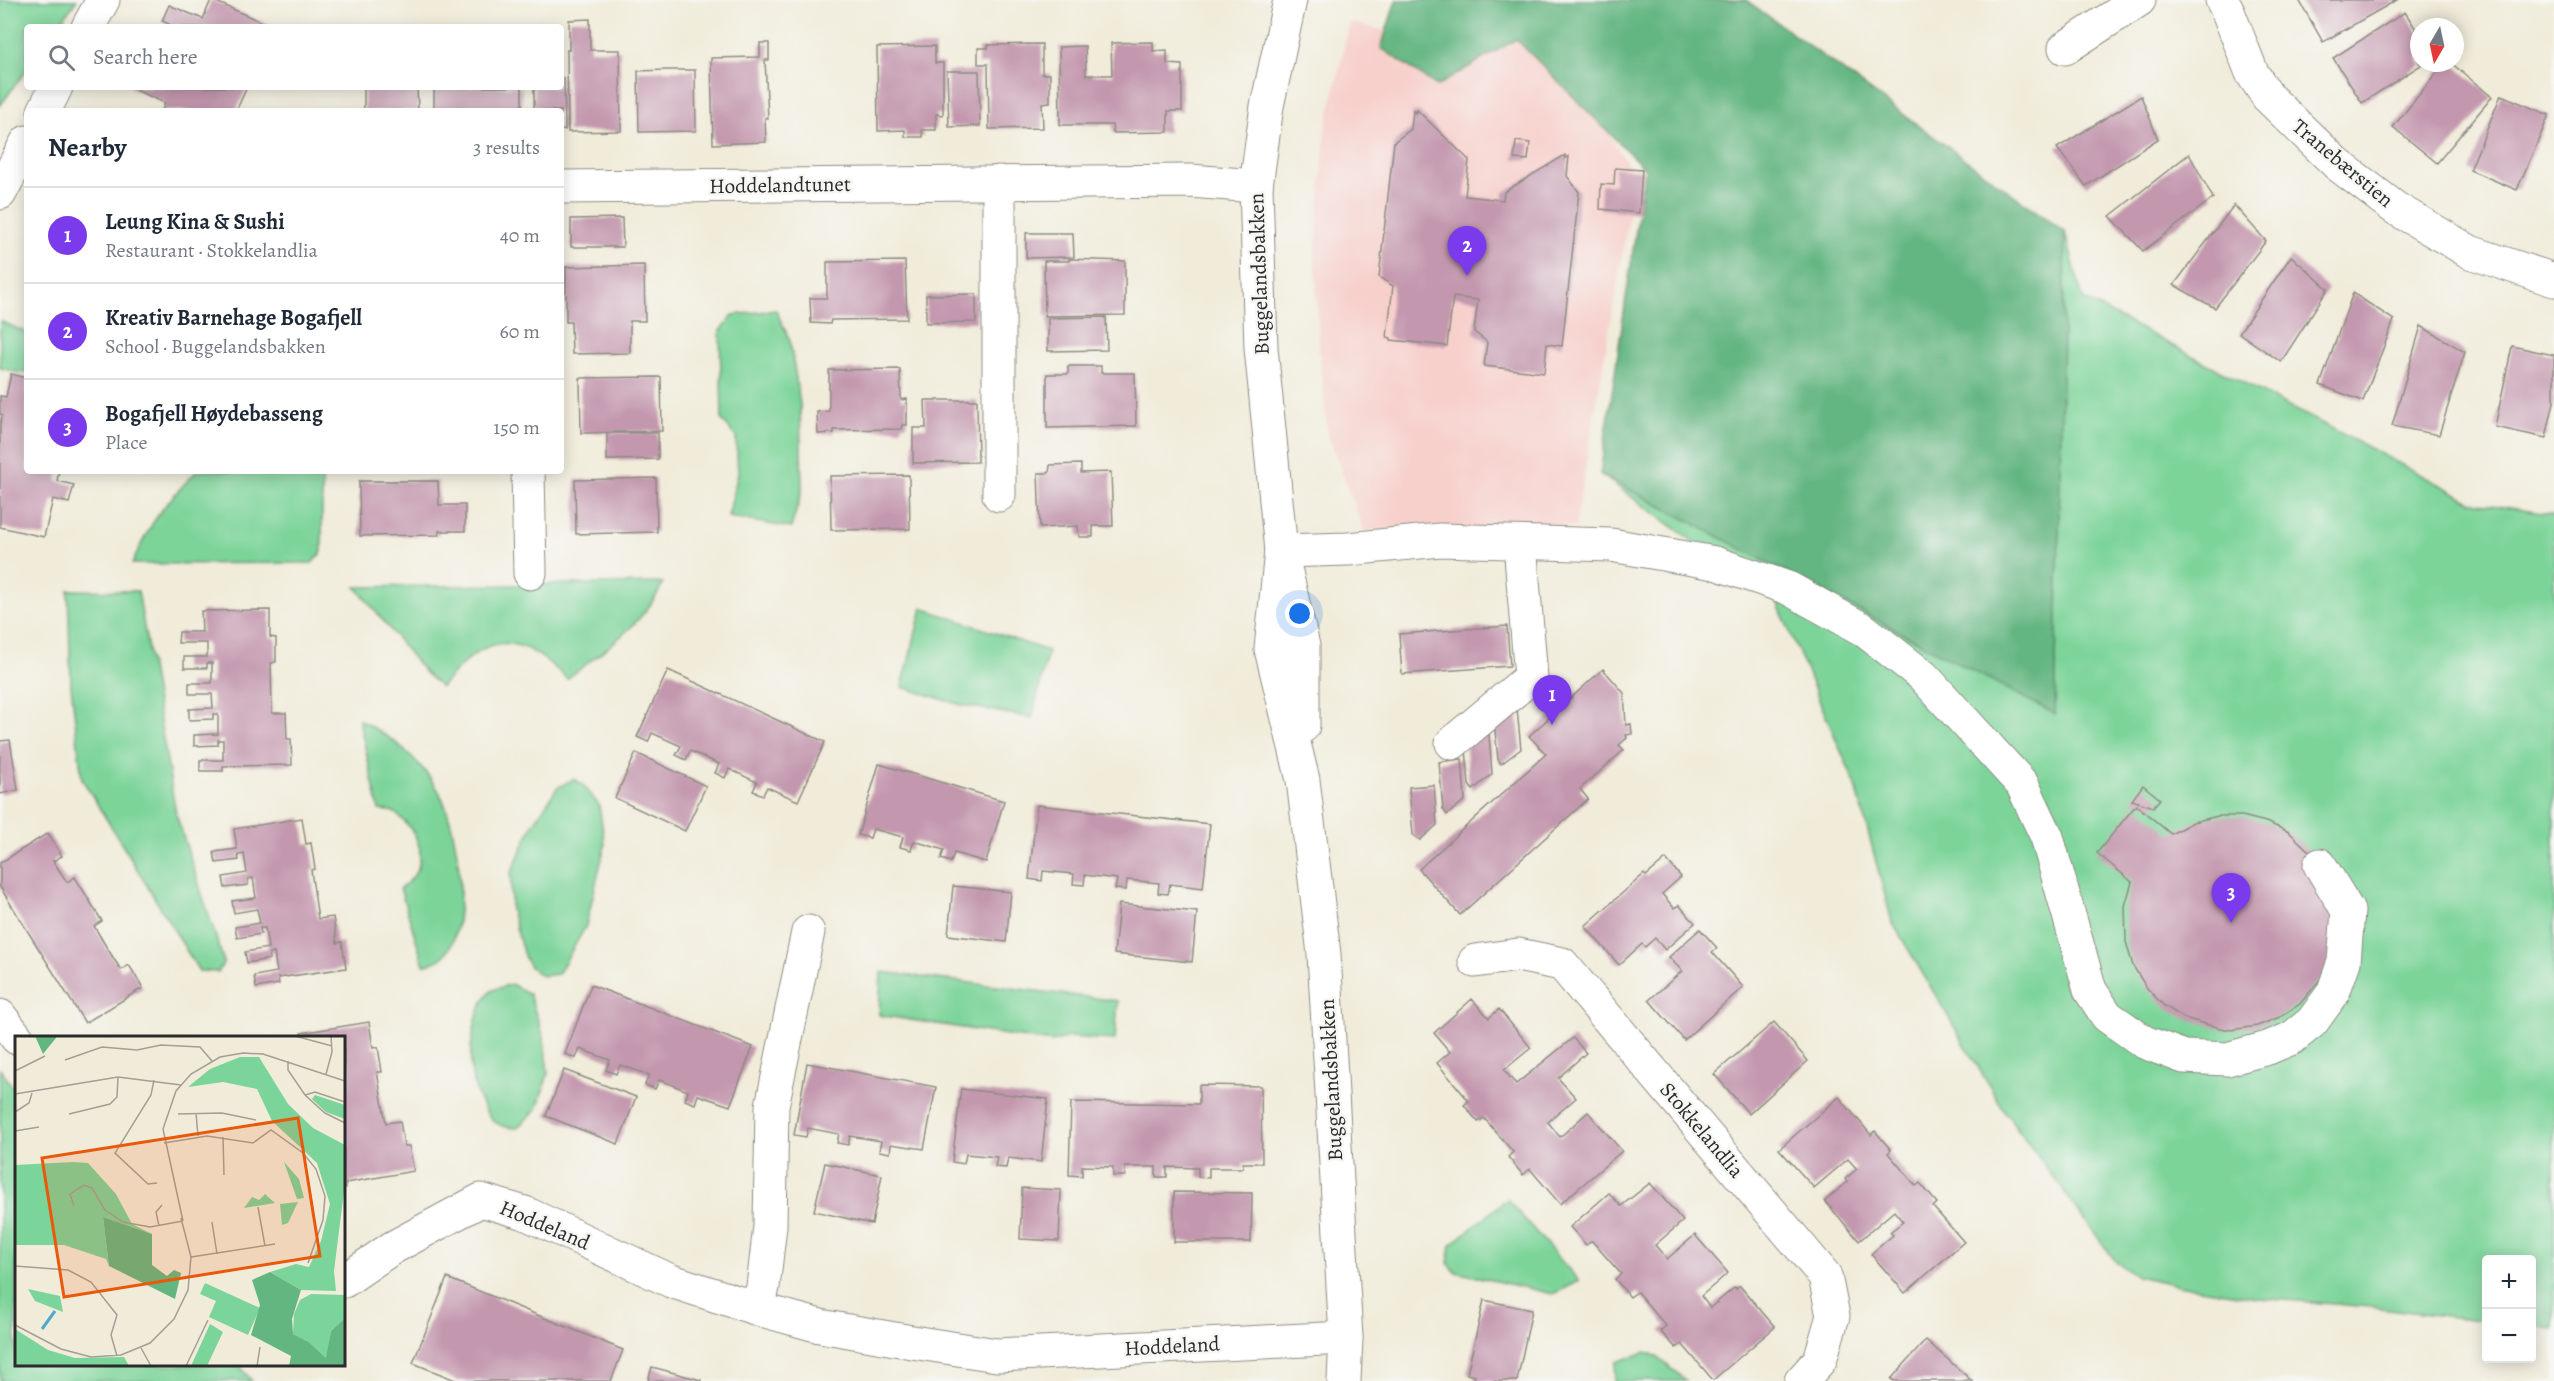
<!DOCTYPE html>
<meta charset="utf-8">
<style>
body{margin:0;font-family:Alegreya,serif;background:#f2f2f3;color:#1f2937}
.controls{position:absolute;right:18px;bottom:18px;display:grid;overflow:hidden;border-radius:6px;box-shadow:0 3px 15px #0003}
.controls button{width:54px;height:54px;display:grid;place-items:center;padding:0;border:0;border-bottom:2px solid #e0e1e3;background:#fff;color:#1f2937;font:30px sans-serif}
.compass{position:absolute;left:2410px;top:18px;width:54px;height:54px;border-radius:50%;background:#fff;box-shadow:0 3px 15px #0003;rotate:189deg}
.you{position:absolute;left:1300px;top:614px;width:21px;height:21px;margin:-15px;border:4px solid #fff;border-radius:50%;background:#1a73e8;box-shadow:0 0 0 9px #1a73e833}
.badge{display:grid;place-items:center;width:39px;height:39px;border-radius:50%;background:#7c3aed;color:#fff;font-size:20px;font-weight:700}
.pin{position:absolute;translate:-50% -50px;filter:drop-shadow(0 2px 3px #0008)}
.pin::after{content:'';position:absolute;top:32px;width:21px;height:18px;background:inherit;clip-path:polygon(0 0,100% 0,50% 100%)}
.list{margin:0;padding:0;list-style:none}
h2{display:flex;justify-content:space-between;align-items:center;height:78px;margin:0;padding:0 24px;font-size:26px}
h2 small{font-size:20px;font-weight:400;color:#747a83}
.list li{display:grid;grid-template-columns:39px 1fr auto;gap:18px;align-items:center;box-sizing:border-box;height:96px;padding:0 24px;border-top:2px solid #e0e1e3}
.list b{display:block;font-size:22px;white-space:nowrap}
.list p{margin:0;font-size:20px;white-space:nowrap;color:#747a83}
.list em{font-size:20px;font-style:normal;color:#747a83}
.icon{flex:none;width:33px;height:33px;fill:none;stroke:currentColor;stroke-width:2;stroke-linecap:round;stroke-linejoin:round}
.map{position:relative;flex:none;width:2554px;height:1381px;overflow:hidden}
.search{position:absolute;background:#fff;box-shadow:0 3px 15px #0003;left:24px;top:24px;width:540px;height:66px;display:flex;align-items:center;gap:15px;box-sizing:border-box;padding:0 21px;border-radius:6px;color:#747a83;font-size:22px}
.panel{position:absolute;background:#fff;box-shadow:0 3px 15px #0003;left:24px;top:108px;width:540px;height:366px;border-radius:6px}
.map>svg:first-child{display:block}
</style>
<div class="map">
<svg width="2554" height="1381" viewBox="0 0 2554 1381">
<rect width="100%" height="100%" fill="#f6f6f2"/>
<filter id="ink" filterUnits="userSpaceOnUse"><feTurbulence type="fractalNoise" baseFrequency=".0167" numOctaves="2"/><feDisplacementMap in="SourceGraphic" scale="12" xChannelSelector="R" yChannelSelector="G"/><feConvolveMatrix kernelMatrix="1 2 1 2 8 2 1 2 1" color-interpolation-filters="sRGB"/></filter>
<filter id="wash" filterUnits="userSpaceOnUse"><feTurbulence type="fractalNoise" baseFrequency=".008" numOctaves="4" result="noise"/><feDisplacementMap in="SourceGraphic" scale="24" xChannelSelector="R" yChannelSelector="G"/><feGaussianBlur stdDeviation="1.35" result="paint"/><feColorMatrix in="noise" values="0 0 0 0 0 0 0 0 0 0 0 0 0 0 0 0 0 1.4 0 .05"/><feComposite in="paint" operator="in"/></filter>
<g filter="url(#wash)">
<rect width="100%" height="100%" fill="#f1ecda"/>
<path fill="#f7d0cc" d="M1350 22 1411 37 1540 30 1636 176 1575 527 1364 531 1328 435 1319 350 1315 259 1325 131Z"/>
<g fill="#7bd499" stroke="#538062" stroke-width="1.5">
<path d="M0 0H77L57 27H27V69L0 106Z"/>
<path d="M2065 232 2083 299 2473 502 2554 515V1329L2532 1326V1260H2486V1321L2372 1307 2258 1298 2193 1288 2137 1276 2116 1262 2003 1109 1892 922 1856 786 1777 602 1600 474 2055 714Z"/>
<path d="M776 310 790 341 800 404 802 491 791 528 728 517 738 473 736 437 722 420 720 332 733 315Z"/>
<path d="M0 321 27 333V372L20 373 0 368Z"/>
<path d="M197 471H322V552L312 563 132 564C151 520 164 504 197 471Z"/>
<path d="M663 583C645 624 601 652 567 679 515 628 486 633 441 687L425 673 356 587Z"/>
<path d="M68 590 138 591 176 814 224 962 218 972 199 971 82 779 71 686Z"/>
<path d="M922 608 1048 651 1032 718 961 705 902 687Z"/>
<path d="M359 720C389 735 416 756 435 785 458 819 473 923 444 956 440 961 431 963 424 965L400 888C423 874 426 849 410 828 406 823 399 814 393 812 389 810 383 811 379 810Z"/>
<path d="M573 779 582 784 599 805 605 845 586 926 558 974 542 976 530 967 524 956 511 910V873L532 826 557 788Z"/>
<path d="M881 972 1118 1001 1115 1040 1068 1037 1052 1042 879 1015Z"/>
<path d="M511 984 529 994 544 1038 548 1074 537 1109 517 1128C508 1127 501 1127 495 1122 482 1111 472 1084 471 1068 469 1049 475 1006 490 992 494 988 505 987 511 984Z"/>
<path d="M0 1069 16 1091V1364L239 1365 252 1381H0Z"/>
<path d="M1507 1199 1579 1281 1553 1294 1456 1272 1448 1263 1451 1245Z"/>
<path d="M1646 1352 1656 1356 1686 1381H1614L1616 1362Z"/>
</g>
<path fill="#64b681" stroke="#487056" stroke-width="1.5" d="M1396 0H1746L2065 232 2055 714 1600 474 1645 169 1516 39 1437 86 1381 48Z"/>
<g id="blocks">
<g fill="#c397ae">
<path d="M211 0H212L273 27H175L162 21 169 5 203 19Z"/>
<path d="M2299 0H2397L2323 42Z"/>
<path d="M2405 12 2419 34V63H2424L2362 103 2333 58Z"/>
<path d="M590 19V50H620L621 131 568 132 567 50H569V20Z"/>
<path d="M1153 42V51L1167 50V64L1182 65V111H1168V132L1113 133 1112 125H1060L1059 47 1085 46 1086 75H1112L1111 43Z"/>
<path d="M760 43H769V60H765L768 118H765L766 142 713 144 711 58 760 57Z"/>
<path d="M1042 44V74H1050V102L1042 103 1043 128 989 129 988 64H978V48H988V45Z"/>
<path d="M935 46V63H943V115L936 114V130H922L923 137H905V130L878 131 877 47Z"/>
<path d="M2445 63H2451L2492 97 2437 163 2393 127Z"/>
<path d="M667 70H695L696 131 639 132 638 71Z"/>
<path d="M947 71H979L980 126 949 127Z"/>
<path d="M561 78H564L565 130H561V111H534V87H561Z"/>
<path d="M129 87H247L236 111H162L165 103Z"/>
<path d="M364 87H417L418 111H364Z"/>
<rect x="434" y="87" width="88" height="24"/>
<path d="M2501 95 2549 115 2517 190 2470 170Z"/>
<path d="M2141 96 2158 139 2086 186 2057 148Z"/>
<path d="M1413 110 1416 114 1417 110 1469 160 1465 196 1503 200 1504 192 1565 155V159L1569 156 1567 176 1579 192 1562 346 1547 344 1544 373 1484 366 1487 342 1474 332 1478 300 1453 297 1447 346 1391 340V338L1387 337 1393 286 1379 277 1394 142 1411 129Z"/>
<path d="M1516 141 1530 143 1528 160 1514 159Z"/>
<path d="M2189 154 2213 198 2143 251 2110 216Z"/>
<path d="M1615 168 1642 170 1639 213 1600 209 1601 184 1614 185Z"/>
<path d="M2234 205 2266 241 2215 308 2174 285Z"/>
<path d="M622 218 623 247H571V219Z"/>
<path d="M1026 233H1073L1074 257 1026 258Z"/>
<path d="M2291 256 2328 289 2281 362 2239 333Z"/>
<path d="M1069 259 1125 261V315L1045 316 1044 261H1069Z"/>
<path d="M905 261 907 319 831 320 830 324 811 323 810 298H827V262Z"/>
<path d="M644 265 645 321H630V353L572 354 571 322H566V267Z"/>
<path d="M2353 293 2394 320 2363 401 2320 385Z"/>
<path d="M976 294V322L926 323V295Z"/>
<path d="M1106 317 1107 350 1048 351V318Z"/>
<path d="M2421 326 2465 352 2439 435 2392 426Z"/>
<path d="M2512 346 2554 355V402L2546 438 2495 427Z"/>
<path d="M1068 366H1101V373H1135L1136 426 1047 428V374H1068Z"/>
<path d="M900 369 901 400 907 399V425H902L901 429 834 430V433L818 434 817 412 829 411V370Z"/>
<path d="M11 374 27 378V471H59L57 481 74 485 69 503 53 499 44 537 0 527V425L2 415 0 414V396L6 397Z"/>
<path d="M661 377 662 431 581 433 580 378Z"/>
<path d="M925 400H977L978 462 913 463V428H926Z"/>
<path d="M607 433H658V459L607 460Z"/>
<path d="M1081 464V473L1111 472 1113 526H1093V537H1079L1078 526 1040 528 1038 473H1049L1050 465Z"/>
<path d="M909 475 910 529 831 530 830 476Z"/>
<path d="M656 478 657 532 576 534 575 480Z"/>
<path d="M359 481H438L439 505H465V531H439V535L360 536Z"/>
<path d="M270 610V637L276 638V662L271 663 272 713H286L287 739H291L292 765 223 766V771H200V760H223V740H218V745L194 746V735L218 734V714H213V719L189 720V709L213 708 212 694H189V683H212V663H207V668H184V657H207V643H178L179 632H202L201 611Z"/>
<path d="M1507 626 1510 666 1402 674 1399 634Z"/>
<path d="M1603 669 1624 693 1626 725 1631 724 1632 734 1626 735 1627 738 1619 745 1624 750 1580 789 1588 799 1460 915 1419 869 1546 754 1529 736Z"/>
<path d="M668 670 825 742 798 801 767 787 763 795 753 791 757 782 729 769 725 778 715 773 719 764 690 751 686 760 676 755 681 746 652 733 648 742 637 737Z"/>
<path d="M1517 709 1521 749 1501 764 1498 759 1493 712Z"/>
<path d="M1489 735 1492 774 1473 790 1469 785 1465 737Z"/>
<path d="M10 740 18 790 0 794V741Z"/>
<path d="M636 753 706 786 685 831 615 798Z"/>
<path d="M1462 759 1465 800 1447 815 1443 809 1439 762Z"/>
<path d="M879 764 1004 801 986 862 954 853 951 862 941 859 944 850 914 841 911 850 900 847 903 837 873 829 870 838 858 835Z"/>
<path d="M1434 785 1437 825 1420 840 1413 835 1409 787Z"/>
<path d="M2143 785 2160 799 2153 807 2132 800Z"/>
<path d="M1037 805 1210 824 1203 888 1170 884 1168 894 1158 893 1159 883 1127 880 1126 890 1115 889 1117 879 1085 875 1084 885 1073 884 1074 874 1043 871 1042 881 1029 879Z"/>
<path d="M2136 805 2171 834 2193 822 2218 816H2242L2266 822 2289 832 2316 858 2338 927 2324 975 2300 1004 2280 1017 2257 1026 2232 1030 2220 1028 2184 1018 2163 1005 2146 987 2133 966 2126 942 2125 906 2132 882 2097 853Z"/>
<path d="M302 818 306 844 311 843 315 869 311 870 318 919 333 917 337 943 342 942 346 968 278 978 279 984 256 988 254 976 277 972 274 953H269L270 959 247 963 245 952 268 948 265 928H260L261 934 237 938 235 927 260 923 257 909 234 913 232 901 256 898 253 878 248 879V885L225 888 223 877 247 873 244 854 238 855 239 860 216 863 214 852 237 849 234 829Z"/>
<path d="M48 833 62 856 53 861 67 882 75 877 102 921 94 926 107 948 121 970 129 965 143 988 85 1023 0 887V863Z"/>
<path d="M1666 859 1681 877 1662 894 1674 908 1679 905 1695 923 1665 950 1655 938 1645 947 1642 944 1619 965 1585 926 1644 874 1646 876Z"/>
<path d="M953 886 1011 892 1006 942 948 935Z"/>
<path d="M1119 904 1197 912 1192 962 1114 954Z"/>
<path d="M1700 929 1717 948 1712 952 1743 987 1684 1040 1649 1000 1682 971 1669 957Z"/>
<path d="M591 985 753 1047 730 1106 698 1095 695 1104 685 1100 688 1091 659 1080 655 1089 645 1085 649 1075 620 1065 616 1074 606 1070 610 1060 580 1049 576 1058 565 1054Z"/>
<path d="M1472 999 1489 1018 1499 1009 1531 1048 1504 1070 1516 1084 1573 1038 1586 1053 1558 1078 1576 1098 1548 1122 1560 1137 1588 1112 1622 1151 1560 1204 1530 1169 1523 1175 1508 1157 1513 1152 1484 1118 1478 1122 1464 1105 1469 1101 1437 1063 1450 1052 1434 1033Z"/>
<path d="M369 1022 373 1048 378 1047 382 1072H377L386 1123 400 1121 404 1146H409L414 1171 346 1183V1188H344V1038H301V1033Z"/>
<path d="M1774 1022 1808 1061 1749 1114 1714 1074Z"/>
<path d="M807 1063 936 1087 924 1149 891 1144 890 1153 879 1151 881 1141 850 1136 848 1145 837 1143 839 1134 808 1128 806 1137 794 1135Z"/>
<path d="M564 1070 636 1097 618 1144 546 1116Z"/>
<path d="M1199 1085 1261 1086 1262 1163H1243V1168H1209V1178L1198 1177V1168L1167 1167V1177H1156V1167H1125V1176H1113V1167L1082 1166V1176L1069 1175 1071 1102 1199 1104Z"/>
<path d="M961 1089 1048 1099 1041 1162 1008 1158 1006 1168 995 1167 997 1157 966 1154 964 1164 952 1162Z"/>
<path d="M1839 1097 1871 1135 1875 1131 1891 1150 1888 1153 1916 1186 1920 1183 1937 1203 1933 1207 1964 1242 1905 1293 1871 1254 1893 1235 1890 1232 1903 1222 1894 1211 1859 1241 1825 1201 1847 1182 1845 1179 1857 1169 1848 1159 1814 1188 1779 1149Z"/>
<path d="M825 1163 882 1175 872 1224 814 1211Z"/>
<path d="M1650 1183 1683 1221 1655 1245 1667 1259 1695 1235 1728 1273 1701 1296 1710 1308 1735 1287 1736 1289 1740 1286 1775 1327 1713 1380 1682 1344 1676 1348 1660 1331 1666 1326 1637 1292 1630 1297 1615 1279 1621 1274 1592 1241 1586 1245 1570 1227 1609 1193 1621 1206Z"/>
<path d="M1022 1188 1061 1190 1059 1241 1020 1239Z"/>
<path d="M1174 1192 1252 1193 1251 1242H1174Z"/>
<path d="M447 1278 623 1350 611 1381H458L413 1363Z"/>
<path d="M1484 1300 1532 1310 1517 1381H1474L1475 1376 1467 1374Z"/>
<path d="M1926 1340 1972 1381H1894L1891 1379Z"/>
<path d="M652 1367 701 1380V1381H648Z"/>
</g>
</g>
</g>
<g filter="url(#ink)">
<use href="#blocks" fill-opacity="0" stroke="#8e8c82" stroke-width="1.5"/>
<g fill="none" stroke-linecap="round" stroke-linejoin="round">
<defs>
<g id="minor">
<path d="M1290 0 1267 106 1256 186 1261 348 1281 551 1303 646V726"/>
<path d="M2222 0 2227 9 2252 73 2268 97 2337 164 2395 208 2470 252 2554 280"/>
<path d="M88 27 103 0"/>
<path d="M2065 48 2139 0"/>
<path d="M44 111 56 87"/>
<path d="M561 187 1190 181 1256 186"/>
<path d="M0 193 27 142"/>
<path d="M528 471 530 573"/>
<path d="M999 495V182"/>
<path d="M1281 551 1348 549 1440 540 1611 545 1715 563 1788 588 1864 630 1923 676 2022 784 2047 837 2090 990 2107 1016 2144 1042 2184 1057 2227 1059 2268 1048 2292 1038 2312 1022 2333 993 2344 962 2348 911 2320 865"/>
<path d="M1281 551 1271 649 1303 780 1324 954 1346 1338 1344 1381"/>
<path d="M1452 743 1531 677 1520 544"/>
<path d="M1475 961 1518 955 1562 964 1825 1276 1833 1316 1820 1360 1801 1381"/>
<path d="M0 1016 17 1038"/>
<path d="M344 1281 392 1248 481 1200 525 1213 671 1281 758 1309 820 1326 912 1342 997 1355 1346 1338"/>
<path d="M758 1309 763 1287 770 1226 772 1106 808 932"/>
</g>
</defs>
<use href="#minor" stroke="#8e8c82" stroke-width="35"/>
<use href="#minor" stroke="#fff" stroke-width="33"/>
</g>
</g>
<g text-anchor="middle" dominant-baseline="central" stroke-width="5" stroke-linejoin="round" paint-order="stroke">
<g font-size="21" fill="#2b2b2b" stroke="#f6f6f2">
<text transform="translate(2343 163) rotate(40)">Tranebærstien</text>
<text transform="translate(780 185) rotate(-1)">Hoddelandtunet</text>
<text transform="translate(1259 274) rotate(-92)">Buggelandsbakken</text>
<text transform="translate(1331 1080) rotate(-93)">Buggelandsbakken</text>
<text transform="translate(1702 1130) rotate(50)">Stokkelandlia</text>
<text transform="translate(545 1225) rotate(23)">Hoddeland</text>
<text transform="translate(1172 1346) rotate(-3)">Hoddeland</text>
</g>
</g>
<g transform="translate(15 1036)">
<rect width="330" height="330" fill="#f1ecda"/>
<path d="M225 21H244L273 68 298 92 330 109V147L319 235 321 255 286 254 255 236 281 228 294 231 306 205 315 168 302 127 257 85 242 53 208 46 173 51 195 33ZM300 59 330 69V83L311 76 297 63ZM58 126 73 127 101 158 117 188 137 198 88 181 94 230 91 223 49 209H0V129ZM269 126 284 143 289 162 282 163ZM250 158 260 167 229 172 237 161 244 164ZM283 166 273 187 267 189 265 168ZM190 247 245 272 233 299 194 281 201 265 185 258ZM13 253 45 260 48 276 20 265ZM296 258 330 259V282L316 295 312 323 294 306 278 298 279 278 285 264ZM195 288 208 296 192 330H176ZM0 293 33 314 60 322 109 321 114 330H0Z" fill="#7bd499"/>
<path d="M20 0H41V2L28 18ZM88 181 137 198V229L152 240 159 234 166 237 160 263 94 230ZM255 236 286 254 277 283 278 298 294 306 311 322 316 295 330 282V330H274L276 320 236 299 245 269 237 244Z" fill="#64b681"/>
<path fill="none" stroke="#4fa8cd" stroke-width="3" d="M27 293 40 275"/>
<path fill="none" stroke="#a29f94" stroke-width="1.5" d="M280 0 317 10M50 24 87 11 122 14 146 9 185 11 197 25M273 25V34L290 59 310 77 330 87M0 35 30 20M311 38 317 16 316 0M139 44 136 59 100 117 133 148 142 147M0 58 103 41 166 49M290 59 300 56 330 66M0 76 14 67 17 57M181 77 183 100M54 78 95 68 102 61 103 41M163 78 207 77 241 84M0 95 24 91M208 101 209 139M149 107 192 100 238 107 256 94 288 117 301 133 310 160 308 184 293 227M59 170 55 158 69 149 77 152 90 174 108 186 135 191 168 185M243 171 250 210M168 185 148 93 161 55 176 38 205 21 228 17 248 18 330 45M197 186 202 218M144 190 141 176 147 169M176 221 260 208M0 230 53 234 76 246 102 279 96 299 102 320M0 289 46 313 76 321 106 319 135 307 159 283 173 254 176 221 166 182M126 312 136 330M171 330 193 284M242 330 245 311"/>
<path fill="#e8590c" fill-opacity="0.15" stroke="#e8590c" stroke-width="3" d="M283 82 305 220 49 261 27 122Z"/>
<rect width="330" height="330" fill="none" stroke="#2b2b2b" stroke-width="3"/>
</g>
</svg>
<div class="controls">
<button>+</button>
<button>−</button>
</div>
<svg class="compass" viewBox="-18 -18 36 36"><path d="M0-13l5 13h-10z" fill="#e53935"/><path d="M0 13l5-13h-10z" fill="#747a83"/></svg>
<div class="you"></div>
<div class="pin badge" style="left:1552px;top:725px">1</div>
<div class="pin badge" style="left:1467px;top:276px">2</div>
<div class="pin badge" style="left:2231px;top:923px">3</div>
<div class="search"><svg class="icon" aria-label="search" viewBox="0 0 24 24"><circle cx="10" cy="10" r="6"/><path d="M15 15l6 6"/></svg>Search here</div>
<section class="panel">
<h2>Nearby<small>3 results</small></h2>
<ul class="list">
<li><span class="badge">1</span><div><b>Leung Kina &amp; Sushi</b><p>Restaurant · Stokkelandlia</p></div><em>40 m</em></li>
<li><span class="badge">2</span><div><b>Kreativ Barnehage Bogafjell</b><p>School · Buggelandsbakken</p></div><em>60 m</em></li>
<li><span class="badge">3</span><div><b>Bogafjell Høydebasseng</b><p>Place</p></div><em>150 m</em></li>
</ul>
</section>
</div>
